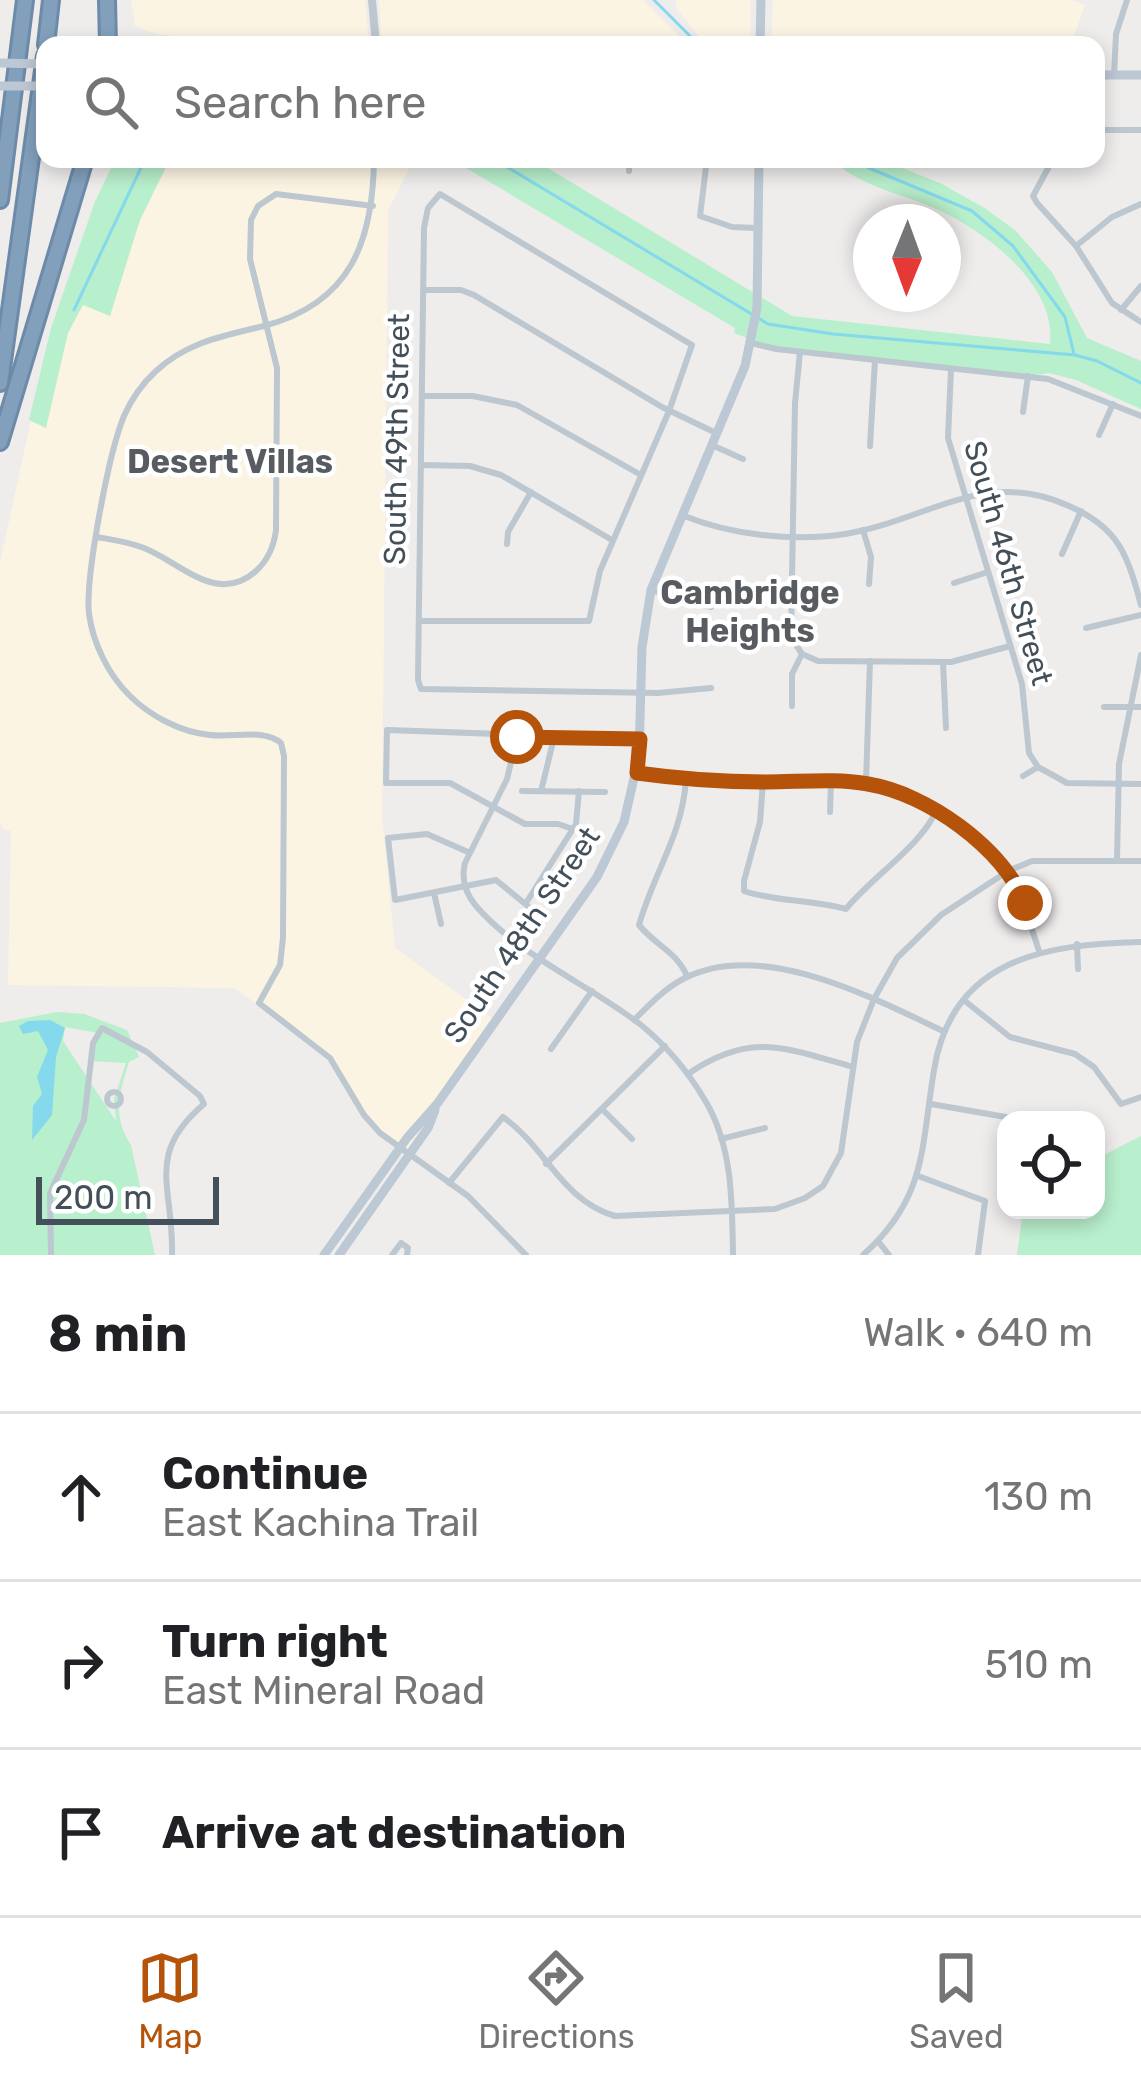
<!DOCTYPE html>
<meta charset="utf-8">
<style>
body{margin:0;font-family:Rubik,sans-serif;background:#f6f6f6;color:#202124}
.controls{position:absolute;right:36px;bottom:36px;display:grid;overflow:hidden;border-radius:24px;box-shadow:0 6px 18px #0003}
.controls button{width:108px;height:108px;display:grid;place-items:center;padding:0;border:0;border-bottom:3px solid #e0e0e0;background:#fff;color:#202124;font:60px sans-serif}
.compass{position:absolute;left:853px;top:204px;width:108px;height:108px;border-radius:50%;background:#fff;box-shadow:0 6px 18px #0003;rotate:181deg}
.scale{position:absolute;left:36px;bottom:30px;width:183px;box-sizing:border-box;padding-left:12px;border:6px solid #445059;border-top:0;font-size:33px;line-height:42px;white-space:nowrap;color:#445059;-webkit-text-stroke:9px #fff;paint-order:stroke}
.stop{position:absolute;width:36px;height:36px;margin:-27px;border:9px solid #b45309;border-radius:50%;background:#fff}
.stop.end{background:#b45309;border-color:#fff;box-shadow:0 3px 12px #0008}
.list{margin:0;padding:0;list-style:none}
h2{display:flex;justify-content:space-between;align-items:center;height:156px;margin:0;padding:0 48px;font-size:51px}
h2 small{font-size:39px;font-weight:400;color:#757577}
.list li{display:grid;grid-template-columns:78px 1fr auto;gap:36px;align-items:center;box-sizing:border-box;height:168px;padding:0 48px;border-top:3px solid #e0e0e0}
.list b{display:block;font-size:45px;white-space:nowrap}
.list p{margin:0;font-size:39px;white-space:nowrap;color:#757577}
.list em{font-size:39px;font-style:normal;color:#757577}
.icon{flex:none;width:66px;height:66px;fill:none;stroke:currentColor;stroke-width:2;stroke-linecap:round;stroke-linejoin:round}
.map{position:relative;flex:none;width:1141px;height:1255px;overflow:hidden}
.search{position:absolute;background:#fff;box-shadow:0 6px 18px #0003;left:36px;right:36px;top:36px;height:132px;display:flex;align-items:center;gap:30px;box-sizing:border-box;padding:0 42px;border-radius:24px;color:#757577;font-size:45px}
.sheet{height:660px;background:#fff}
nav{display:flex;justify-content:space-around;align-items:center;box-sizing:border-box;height:168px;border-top:3px solid #e0e0e0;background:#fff;font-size:33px;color:#757577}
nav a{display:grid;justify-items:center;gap:6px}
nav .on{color:#b45309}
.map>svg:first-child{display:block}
</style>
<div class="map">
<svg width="1141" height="1255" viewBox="0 0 1141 1255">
<rect width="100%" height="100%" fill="#efecec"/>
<g fill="#fcf4e3">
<path d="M131 0H365L369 45H252L157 34 135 26Z"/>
<path d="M379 0H643L688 45H382Z"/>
<path d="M676 0H751L750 45H706L676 8Z"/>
<path d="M773 0H1071L1085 5 1071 45H771Z"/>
<path d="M115 159H414L388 211 382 817 395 948 496 1021 405 1151 371 1124 335 1064 306 1038 234 988 8 985 11 831 4 830 0 823V563L51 328 94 204Z"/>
</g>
<g fill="#b8efcc" fill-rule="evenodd">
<path d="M115 159H170L140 220 110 316 83 305 68 333 46 428 29 420 51 328 94 204Z"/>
<path d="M451 159H533L792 316 1050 344C1057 284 984 230 934 208 902 194 856 185 832 159H880L942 184 986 209 1015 230 1052 272 1087 338 1141 361V409L1076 380 1049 373 1028 376 776 349 734 333 735 328Z"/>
<path d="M57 1012 84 1014 127 1030 139 1057 129 1062C119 1093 112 1117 131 1145L155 1255H0V1023ZM65 1027 98 1033 90 1061 126 1063 114 1099 116 1121 63 1041Z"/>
<path d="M1141 1136V1255H1017L1023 1210H1096V1159Z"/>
</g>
<path fill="#84d9ed" d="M50 1020 65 1028 56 1057 52 1115 32 1140 33 1106 42 1094 37 1077 48 1050 38 1031 23 1034 19 1026 28 1021Z"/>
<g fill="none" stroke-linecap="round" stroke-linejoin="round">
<g stroke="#84d9ed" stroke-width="3">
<path d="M654 0 699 45"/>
<path d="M494 159 768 324 833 334 1075 355 1097 361 1141 383"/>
<path d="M858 159 869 168 972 211 1013 246 1065 317 1074 354"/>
<path d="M74 310 145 159"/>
</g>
<defs>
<g id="motorway">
<path d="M107 0 108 45"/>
<path d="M46 45 51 0"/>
<path d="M0 200 25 0"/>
<path d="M0 383 45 56"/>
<path d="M0 442 85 159"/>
</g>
</defs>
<use href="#motorway" stroke="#6d8ba8" stroke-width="20"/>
<g stroke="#bcc7cf" stroke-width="6">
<path d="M1114 76 1116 34 1127 0"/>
<path d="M1096 130H1141"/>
<path d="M374 159C373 241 351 303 264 326 223 336 187 342 156 371 143 383 131 400 124 416 109 452 85 577 89 614 93 643 108 674 129 695 150 716 180 732 210 735 232 738 264 728 281 743L284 756 283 938 280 965 259 1003 330 1058 364 1115 380 1133 468 1196 526 1255"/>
<path d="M707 159 700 216 732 227 756 228"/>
<path d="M1053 159 1033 196 1037 203 1076 246 1112 303 1141 322"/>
<path d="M629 171 630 159"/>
<path d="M1076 246 1112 217 1141 204"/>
<path d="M423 290H461L474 295 662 407 716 433"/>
<path d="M1121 310 1141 286"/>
<path d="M751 343 776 349 1048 379 1141 416"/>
<path d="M951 369 948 438 1022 684 1029 753 1038 767 1067 783 1141 784"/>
<path d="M424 396H473L517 405 641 475"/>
<path d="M1023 412 1028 376"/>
<path d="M1099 435 1113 404"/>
<path d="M714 446 743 459"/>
<path d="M870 446 875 360"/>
<path d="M421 465 470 466 501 475 612 540"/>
<path d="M682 515C730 535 793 542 845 534 929 520 984 467 1069 506 1119 528 1127 554 1141 605"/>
<path d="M863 530 871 557 869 584"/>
<path d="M97 537C113 540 129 542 144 548 180 562 217 606 256 571 268 560 274 546 276 530L277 368 250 259 251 220 258 206 276 194 373 206"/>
<path d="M507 544 508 532 531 492"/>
<path d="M1062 554 1081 511"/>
<path d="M954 583 988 572"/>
<path d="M651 590 711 607"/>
<path d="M419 621H589L600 571 669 411 692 345 440 194 428 208 424 228 418 680 421 689 658 693 711 688"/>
<path d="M1086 628 1141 615"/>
<path d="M802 654 818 661 951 662 1010 646"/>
<path d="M943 662 946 728"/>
<path d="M792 706V674L802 654 791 637 795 403 800 352"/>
<path d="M1104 707H1141"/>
<path d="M517 737 507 779 465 863C461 879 466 894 476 906 518 955 590 985 641 1025 667 1046 689 1073 706 1102 733 1148 732 1203 733 1255"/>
<path d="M637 773 686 780 853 782 902 794 978 838 997 857 1018 886 1039 951"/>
<path d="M1023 776 1038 767"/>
<path d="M686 780C682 836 654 872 639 925 656 946 676 951 687 976"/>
<path d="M763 782 760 822 744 881V891C772 901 813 900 846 909 871 878 920 846 935 813"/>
<path d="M866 783 870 661"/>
<path d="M522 791 605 792"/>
<path d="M541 791 554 738"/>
<path d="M830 812 831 781"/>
<path d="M573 829 558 824H525L450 783H386L387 730 640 739"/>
<path d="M468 852 427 834 388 838 395 900 496 880 540 916"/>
<path d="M1117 860 1119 764 1141 655"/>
<path d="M434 893 441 924"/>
<path d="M526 903 576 824 579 791"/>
<path d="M1077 944 1078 969"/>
<path d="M965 1001 1010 1037 1075 1054 1094 1067 1121 1104 1141 1097"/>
<path d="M634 1020C650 1004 665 988 685 978 762 939 873 998 943 1031"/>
<path d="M551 1049 592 991"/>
<path d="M688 1074C751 1031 785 1048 853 1067"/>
<circle cx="114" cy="1099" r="7"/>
<path d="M931 1104 1023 1120"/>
<path d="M602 1109 632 1139"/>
<path d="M721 1139 765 1128"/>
<path d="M546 1164 665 1046"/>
<path d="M918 1176 985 1201 978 1255"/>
<path d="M449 1183 503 1117C546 1147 561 1200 615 1216L775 1209 805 1198 823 1186 841 1153 857 1042 874 999 897 958 941 915 1008 871 1032 861H1141"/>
<path d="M878 1241 889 1255"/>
<path d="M51 1255 50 1193 84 1120 93 1043 102 1028 147 1052 200 1096 204 1104C144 1155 174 1187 172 1255"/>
<path d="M392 1255 401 1243 408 1248 407 1255"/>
<path d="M863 1255C927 1198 921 1148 934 1070 952 958 1046 944 1141 942"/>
</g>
<path stroke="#bcc7cf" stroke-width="8" d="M372 0 376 45"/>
<g stroke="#bcc8d4" stroke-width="9">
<path d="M760 45 761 0"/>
<path d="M1096 75H1141"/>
<path d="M324 1255 407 1138 437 1104 597 877 624 822 639 756 642 647 651 590 745 366 757 308 759 159"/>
<path d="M339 1255 428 1128 435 1110"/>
</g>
<use href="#motorway" stroke="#82a0bc" stroke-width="14"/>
<g stroke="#bcc8d4" stroke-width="9">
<path d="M0 63 45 64"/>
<path d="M0 86H45"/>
</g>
</g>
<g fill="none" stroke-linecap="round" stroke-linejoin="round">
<path stroke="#b45309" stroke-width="15" d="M517 737 640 739 637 773C680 779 723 782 766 782 800 782 835 778 868 784 928 794 1001 847 1025 903"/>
</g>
<g text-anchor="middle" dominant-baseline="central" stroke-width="9" stroke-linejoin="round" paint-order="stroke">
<g font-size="30" fill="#445059" stroke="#fff">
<text transform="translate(397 439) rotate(-89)">South 49th Street</text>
<text transform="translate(1008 563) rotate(74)">South 46th Street</text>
<text transform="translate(522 935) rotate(-56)">South 48th Street</text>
</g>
<g font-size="33" font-weight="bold" fill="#585c61" stroke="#fff">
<text x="230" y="461">Desert Villas</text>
<text x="750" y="592">Cambridge<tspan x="750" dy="38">Heights</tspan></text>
</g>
</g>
</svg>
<div class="controls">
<button><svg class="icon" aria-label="locate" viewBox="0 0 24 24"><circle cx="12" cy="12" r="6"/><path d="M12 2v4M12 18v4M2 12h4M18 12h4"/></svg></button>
</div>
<svg class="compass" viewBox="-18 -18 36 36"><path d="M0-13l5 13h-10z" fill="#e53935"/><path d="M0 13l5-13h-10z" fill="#757577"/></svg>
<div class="scale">200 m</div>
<div class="stop" style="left:517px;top:737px"></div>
<div class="stop end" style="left:1025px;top:903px"></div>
<div class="search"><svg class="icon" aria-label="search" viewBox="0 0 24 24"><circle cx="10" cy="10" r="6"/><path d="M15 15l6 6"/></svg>Search here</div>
</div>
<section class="sheet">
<h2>8 min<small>Walk · 640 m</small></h2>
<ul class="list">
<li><svg class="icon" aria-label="ahead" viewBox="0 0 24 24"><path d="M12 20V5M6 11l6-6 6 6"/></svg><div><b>Continue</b><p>East Kachina Trail</p></div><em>130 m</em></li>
<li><svg class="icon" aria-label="right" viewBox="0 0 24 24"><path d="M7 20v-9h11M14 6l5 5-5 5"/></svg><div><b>Turn right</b><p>East Mineral Road</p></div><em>510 m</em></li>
<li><svg class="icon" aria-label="arrive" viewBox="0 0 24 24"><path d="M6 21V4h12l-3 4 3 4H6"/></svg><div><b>Arrive at destination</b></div></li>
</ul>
</section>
<nav>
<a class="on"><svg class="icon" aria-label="map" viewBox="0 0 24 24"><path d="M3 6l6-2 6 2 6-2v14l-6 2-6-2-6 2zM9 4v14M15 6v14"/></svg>Map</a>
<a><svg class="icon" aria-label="directions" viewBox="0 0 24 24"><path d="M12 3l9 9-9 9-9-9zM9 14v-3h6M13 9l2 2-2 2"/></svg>Directions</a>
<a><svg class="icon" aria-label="saved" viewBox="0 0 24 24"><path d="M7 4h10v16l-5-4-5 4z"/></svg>Saved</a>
</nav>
